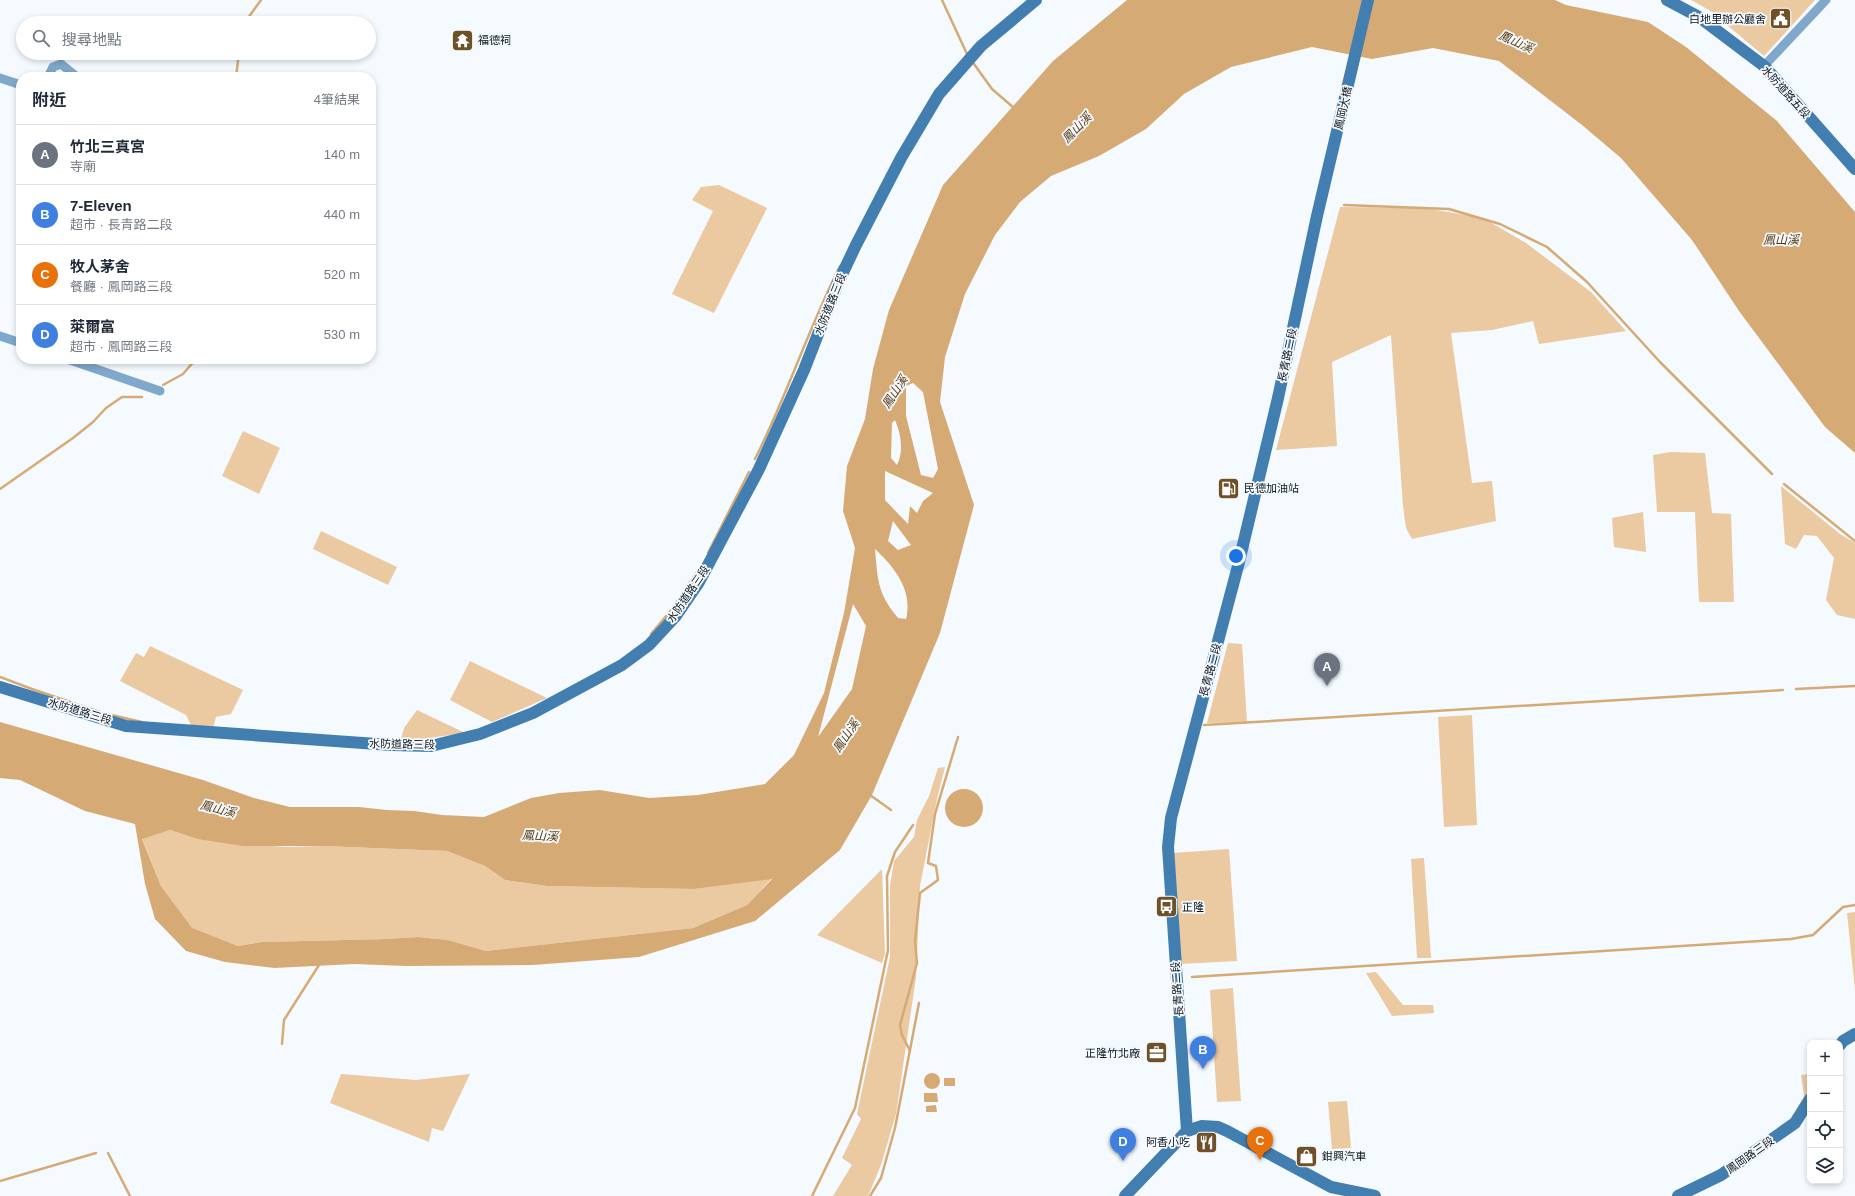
<!DOCTYPE html>
<html lang="zh-TW">
<meta charset="utf-8">
<style>
body{margin:0;font-family:Helvetica,"Noto Sans TC",sans-serif;background:#f6f6f7;color:#1f2937}
.controls{position:absolute;right:12px;bottom:12px;display:grid;overflow:hidden;border-radius:8px;box-shadow:0 2px 6px #0003}
.controls button{width:36px;height:36px;display:grid;place-items:center;padding:0;border:0;border-bottom:1px solid #e0e1e3;background:#fff;color:#1f2937;font:20px sans-serif}
.you{position:absolute;left:1236px;top:556px;width:14px;height:14px;margin:-10px;border:3px solid #fff;border-radius:50%;background:#1a73e8;box-shadow:0 0 0 6px #1a73e833}
.badge{display:grid;place-items:center;width:26px;height:26px;border-radius:50%;background:#db2777;color:#fff;font-size:13px;font-weight:700}
.pin{position:absolute;translate:-50% -33px;filter:drop-shadow(0 1px 2px #0008)}
.pin::after{content:'';position:absolute;top:21px;width:14px;height:12px;background:inherit;clip-path:polygon(0 0,100% 0,50% 100%)}
.list{margin:0;padding:0;list-style:none}
h2{display:flex;justify-content:space-between;align-items:center;height:52px;margin:0;padding:0 16px;font-size:17px}
h2 small{font-size:13px;font-weight:400;color:#747a83}
.list li{display:grid;grid-template-columns:26px 1fr auto;gap:12px;align-items:center;box-sizing:border-box;height:60px;padding:0 16px;border-top:1px solid #e0e1e3}
.list b{display:block;font-size:15px;white-space:nowrap}
.list p{margin:0;font-size:13px;white-space:nowrap;color:#747a83}
.list em{font-size:13px;font-style:normal;color:#747a83}
.icon{flex:none;width:22px;height:22px;fill:none;stroke:currentColor;stroke-width:2;stroke-linecap:round;stroke-linejoin:round}
.map{position:relative;flex:none;width:1855px;height:1196px;overflow:hidden}
.search{position:absolute;background:#fff;box-shadow:0 2px 6px #0003;left:16px;top:16px;width:360px;height:44px;display:flex;align-items:center;gap:10px;box-sizing:border-box;padding:0 14px;border-radius:22px;color:#747a83;font-size:15px}
.panel{position:absolute;background:#fff;box-shadow:0 2px 6px #0003;left:16px;top:72px;width:360px;height:292px;border-radius:16px}
.map>svg:first-child{display:block}
</style>
<div class="map">
<svg width="1855" height="1196" viewBox="0 0 1855 1196">
<rect width="100%" height="100%" fill="#f5faff"/>
<g fill="#ebc9a1">
<path d="M1691 0H1815L1764 56 1709 10Z"/>
<path d="M719 185 767 208 714 313 672 294 713 211 692 200 701 187Z"/>
<path d="M1340 207 1424 208 1483 218 1526 243 1591 292 1626 331 1539 344 1533 321 1492 330 1451 333 1472 483 1492 481 1496 521 1412 539 1406 528 1403 506 1391 335 1332 362 1337 446 1276 450Z"/>
<path d="M243 431 280 448 259 494 222 476Z"/>
<path d="M1671 452 1705 453 1712 513 1731 514 1734 602H1699L1695 512H1657L1653 455Z"/>
<path d="M1781 486 1840 534 1855 543V619L1837 615 1826 600 1834 558 1817 536 1804 535 1796 549 1785 544Z"/>
<path d="M1643 512 1646 552 1614 547 1612 518Z"/>
<path d="M321 531 397 567 388 585 313 549Z"/>
<path d="M1228 643 1242 644 1247 722 1207 723Z"/>
<path d="M150 646 243 690 231 714 216 717 213 728 192 727 186 715 120 681 136 653 144 657Z"/>
<path d="M470 661 547 698 492 722 450 700Z"/>
<path d="M417 710 465 733 422 739H401L404 728Z"/>
<path d="M1472 715 1477 825 1444 827 1438 717Z"/>
<path d="M945 767 937 799 920 886 916 977 896 1114 881 1165 868 1196H833L852 1165 842 1158 861 1119 857 1114 890 957V886L894 861 914 837 917 820 929 796 938 768Z"/>
<path d="M170 830 197 839 284 847 322 846 447 851 485 866 505 880 547 886 694 889 772 878 747 905 693 928 486 951 448 940 418 937 386 939 262 942 238 946 192 929 161 886 142 838Z"/>
<path d="M1229 849 1237 961 1181 964 1173 853Z"/>
<path d="M1424 858 1431 958H1417L1411 859Z"/>
<path d="M882 869 885 954 882 963 817 935Z"/>
<path d="M1855 912V990L1847 913Z"/>
<path d="M1376 972 1403 1005H1433L1434 1013 1392 1016 1366 973Z"/>
<path d="M1233 988 1241 1101 1217 1102 1210 990Z"/>
<path d="M341 1074 416 1080 470 1074 443 1131 432 1128 429 1142 330 1103Z"/>
<path d="M1810 1074V1096L1805 1101 1801 1075Z"/>
<path d="M1347 1101 1351 1148 1332 1149 1328 1102Z"/>
</g>
<g fill="#d6aa75" fill-rule="evenodd">
<path d="M1127 0H1555L1566 5 1648 22 1686 47 1777 121 1855 212V453L1825 427 1739 311 1692 240 1621 158 1582 125 1499 61 1433 48 1372 59 1312 47 1231 67 1184 94 1146 129 1099 156 1051 176 1020 202 995 235 965 294 945 357 940 402 974 505 940 633 872 795 840 850 755 921 639 957 533 965 406 966 355 964 274 968 225 962 186 951 155 919 145 884 135 824 85 811 20 780 0 778V722L203 780 254 798 290 807H359L387 810 414 811 442 815 484 817 531 798 559 793 600 790 649 798 698 795 765 784 794 755 824 693 844 613 855 548 843 511 847 466 865 419 873 369 889 310 943 185 1053 61ZM913 383 923 392 938 469 933 478 921 475 906 416V386ZM895 420C901 434 904 451 897 465L891 458 892 423ZM885 471 933 493 923 501 917 513 910 506 908 524 885 500ZM893 521 911 545 898 550 888 541ZM875 549C895 568 913 590 906 619L898 618C877 592 878 581 875 549ZM853 604 866 626 852 689 818 737ZM170 830 197 839 243 846H322L447 851 485 866 505 880 547 886 694 889 772 879 747 905 693 928 486 951 448 940 418 937 386 939 262 942 238 946 192 928 161 886 142 839Z"/>
<circle cx="964" cy="808" r="19"/>
<circle cx="932" cy="1081" r="8"/>
<rect x="944" y="1078" width="11" height="8"/>
<path d="M924 1093H937L938 1102H924Z"/>
<path d="M936 1105 937 1112H926V1106Z"/>
</g>
<g fill="none" stroke-linecap="round" stroke-linejoin="round">
<g stroke="#d6aa75" stroke-width="2.5">
<path d="M942 0 967 54"/>
<path d="M246 23 248 18 261 0"/>
<path d="M974 64 992 89 1014 108"/>
<path d="M236 77 239 53"/>
<path d="M1344 205 1449 209 1500 224 1547 247 1587 282 1660 362 1772 474"/>
<path d="M163 385 183 374 196 359"/>
<path d="M755 459C787 396 808 329 840 266"/>
<path d="M1784 484 1855 541"/>
<path d="M0 489 73 438 93 422 106 408 122 397H142"/>
<path d="M708 553 749 472"/>
<path d="M651 634 672 609 701 566"/>
<path d="M0 677 32 689 100 712"/>
<path d="M1796 689 1855 686"/>
<path d="M107 714 142 722"/>
<path d="M1204 725 1783 690"/>
<path d="M870 795 891 810"/>
<path d="M1192 977 1791 939 1813 935 1843 907 1855 905"/>
<path d="M282 1044 284 1020 319 965"/>
<path d="M910 1051 902 1035 900 1025 917 963 915 941 920 893 938 880 936 866 928 863 935 814 958 737"/>
<path d="M108 1153 130 1196"/>
<path d="M0 1181 96 1153"/>
<path d="M812 1196 855 1108 888 950 887 876 895 852 913 825"/>
<path d="M870 1196 881 1178 895 1128 919 1003"/>
</g>
<g stroke="#80a8ca" stroke-width="9">
<path d="M1764 66 1826 0"/>
<path d="M48 77 53 67 61 64 77 77"/>
<path d="M0 78 21 85"/>
<path d="M0 336 21 343"/>
<path d="M67 359 160 391"/>
</g>
<g stroke="#427fb0" stroke-width="12">
<path d="M1667 0 1699 17 1764 66 1855 169"/>
<path d="M0 687 126 726 391 745 431 746 480 734 533 713 622 665 649 645 675 617 699 582 759 469 804 370 838 283 856 245 901 158 939 94 981 46 1036 0"/>
<path d="M1840 1045 1843 1041 1855 1034"/>
<path d="M1187 1131 1168 847 1171 818 1238 566 1278 398 1317 216 1368 0"/>
<path d="M1125 1196 1187 1131 1202 1126 1218 1127 1227 1131 1331 1187 1375 1196"/>
<path d="M1678 1196 1721 1175 1795 1123 1810 1099"/>
</g>
</g>
<defs>
<symbol id="civic-square" viewBox="-11 -11 22 22"><rect x="-9" y="-9" width="18" height="18" rx="4" fill="#705026" stroke="#f5faff"/><path d="M-.6-6.5H3V-4.5H.6V-3L4-1V1h2V6H-6V1h2V-1L-.6-3ZM-1.2 2.5V6h2.4V2.5Z" fill="#fff"/></symbol>
<symbol id="temple-square" viewBox="-11 -11 22 22"><rect x="-9" y="-9" width="18" height="18" rx="4" fill="#705026" stroke="#f5faff"/><path d="M0-6L5-2H3V0L6.5 2.5H4V6H1.5V3h-3V6H-4V2.5H-6.5L-3 0V-2H-5Z" fill="#fff"/></symbol>
<symbol id="fuel-square" viewBox="-11 -11 22 22"><rect x="-9" y="-9" width="18" height="18" rx="4" fill="#705026" stroke="#f5faff"/><path d="M-5.5-6h7V0h2V4h1.3V-2.5L3-4.5l.8-.8L6-3V5H2.5V1h-1V6h-7ZM-4.2-4.7v3.2H.2V-4.7Z" fill="#fff"/></symbol>
<symbol id="bus-square" viewBox="-11 -11 22 22"><rect x="-9" y="-9" width="18" height="18" rx="4" fill="#705026" stroke="#f5faff"/><path d="M-5-6H5V4H4V6H2V4H-2V6H-4V4H-5ZM-3.5-4V0h7V-4ZM-3.5 1.2v1.5H-2V1.2ZM2 1.2v1.5H3.5V1.2Z" fill="#fff"/></symbol>
<symbol id="office-square" viewBox="-11 -11 22 22"><rect x="-9" y="-9" width="18" height="18" rx="4" fill="#705026" stroke="#f5faff"/><path d="M-6-3h4V-5.5h4V-3h4V5H-6ZM-1-4.5V-3h2v-1.5ZM-6 0V1H6V0Z" fill="#fff"/></symbol>
<symbol id="restaurant-square" viewBox="-11 -11 22 22"><rect x="-9" y="-9" width="18" height="18" rx="4" fill="#705026" stroke="#f5faff"/><path d="M-5-6h1v4h1v-4h1v4h1v-4h1v5L-1.5 .5V6h-2V.5L-5-1ZM5-6V6H3V1.5H1.5Q1.5-4 5-6Z" fill="#fff"/></symbol>
<symbol id="shop-square" viewBox="-11 -11 22 22"><rect x="-9" y="-9" width="18" height="18" rx="4" fill="#705026" stroke="#f5faff"/><path d="M-5-2.5h2.3a2.7 3.5 0 0 1 5.4 0H5L5.5 6h-11ZM-1.5-2.5h3a1.5 2.3 0 0 0-3 0Z" fill="#fff"/></symbol>
</defs>
<g fill-rule="evenodd">
<use href="#civic-square" x="1768" y="6" width="25" height="25"/>
<use href="#temple-square" x="450" y="28" width="25" height="25"/>
<use href="#fuel-square" x="1216" y="476" width="25" height="25"/>
<use href="#bus-square" x="1154" y="894" width="25" height="25"/>
<use href="#office-square" x="1144" y="1040" width="25" height="25"/>
<use href="#restaurant-square" x="1194" y="1130" width="25" height="25"/>
<use href="#shop-square" x="1294" y="1144" width="25" height="25"/>
</g>
<g text-anchor="middle" dominant-baseline="central" stroke-width="3.5" stroke-linejoin="round" paint-order="stroke">
<g font-size="11" fill="#0d161d" stroke="#f5faff" text-anchor="start">
<text x="1766" y="19" text-anchor="end">白地里辦公廳舍</text>
<text x="478" y="40">福德祠</text>
<text x="1244" y="488">民德加油站</text>
<text x="1182" y="907">正隆</text>
<text x="1140" y="1053" text-anchor="end">正隆竹北廠</text>
<text x="1190" y="1142" text-anchor="end">阿香小吃</text>
<text x="1322" y="1156">鉗興汽車</text>
</g>
<g font-size="11" fill="#0d161d" stroke="#f5faff">
<text transform="translate(1786 92) rotate(48)">水防道路五段</text>
<text transform="translate(1343 108) rotate(-77)">鳳岡大橋</text>
<text transform="translate(830 304) rotate(-68)">水防道路三段</text>
<text transform="translate(1287 355) rotate(-78)">長青路二段</text>
<text transform="translate(688 594) rotate(-56)">水防道路三段</text>
<text transform="translate(1210 670) rotate(-75)">長青路二段</text>
<text transform="translate(80 711) rotate(17)">水防道路三段</text>
<text transform="translate(402 744) rotate(1)">水防道路三段</text>
<text transform="translate(1177 989) rotate(-94)">長青路二段</text>
<text transform="translate(1750 1155) rotate(-35)">鳳岡路三段</text>
</g>
<g font-size="12" font-style="italic" fill="#56380e" stroke="#f5faff">
<text transform="translate(1516 42) rotate(24)">鳳山溪</text>
<text transform="translate(1077 128) rotate(-46)">鳳山溪</text>
<text x="1781" y="240">鳳山溪</text>
<text transform="translate(895 392) rotate(-57)">鳳山溪</text>
<text transform="translate(846 736) rotate(-56)">鳳山溪</text>
<text transform="translate(218 809) rotate(14)">鳳山溪</text>
<text transform="translate(540 836) rotate(3)">鳳山溪</text>
</g>
</g>
</svg>
<div class="controls">
<button>+</button>
<button>−</button>
<button><svg class="icon" aria-label="locate" viewBox="0 0 24 24"><circle cx="12" cy="12" r="6"/><path d="M12 2v4M12 18v4M2 12h4M18 12h4"/></svg></button>
<button><svg class="icon" aria-label="layers" viewBox="0 0 24 24"><path d="M12 4l9 5-9 5-9-5zM3 14l9 5 9-5"/></svg></button>
</div>
<div class="you"></div>
<div class="pin badge" style="left:1327px;top:686px;background:#6b7280">A</div>
<div class="pin badge" style="left:1203px;top:1069px;background:#3f7fe0">B</div>
<div class="pin badge" style="left:1260px;top:1160px;background:#e8710a">C</div>
<div class="pin badge" style="left:1123px;top:1161px;background:#3f7fe0">D</div>
<div class="search"><svg class="icon" aria-label="search" viewBox="0 0 24 24"><circle cx="10" cy="10" r="6"/><path d="M15 15l6 6"/></svg>搜尋地點</div>
<section class="panel">
<h2>附近<small>4筆結果</small></h2>
<ul class="list">
<li><span class="badge" style="background:#6b7280">A</span><div><b>竹北三真宮</b><p>寺廟</p></div><em>140 m</em></li>
<li><span class="badge" style="background:#3f7fe0">B</span><div><b>7-Eleven</b><p>超市 · 長青路二段</p></div><em>440 m</em></li>
<li><span class="badge" style="background:#e8710a">C</span><div><b>牧人茅舍</b><p>餐廳 · 鳳岡路三段</p></div><em>520 m</em></li>
<li><span class="badge" style="background:#3f7fe0">D</span><div><b>萊爾富</b><p>超市 · 鳳岡路三段</p></div><em>530 m</em></li>
</ul>
</section>
</div>
